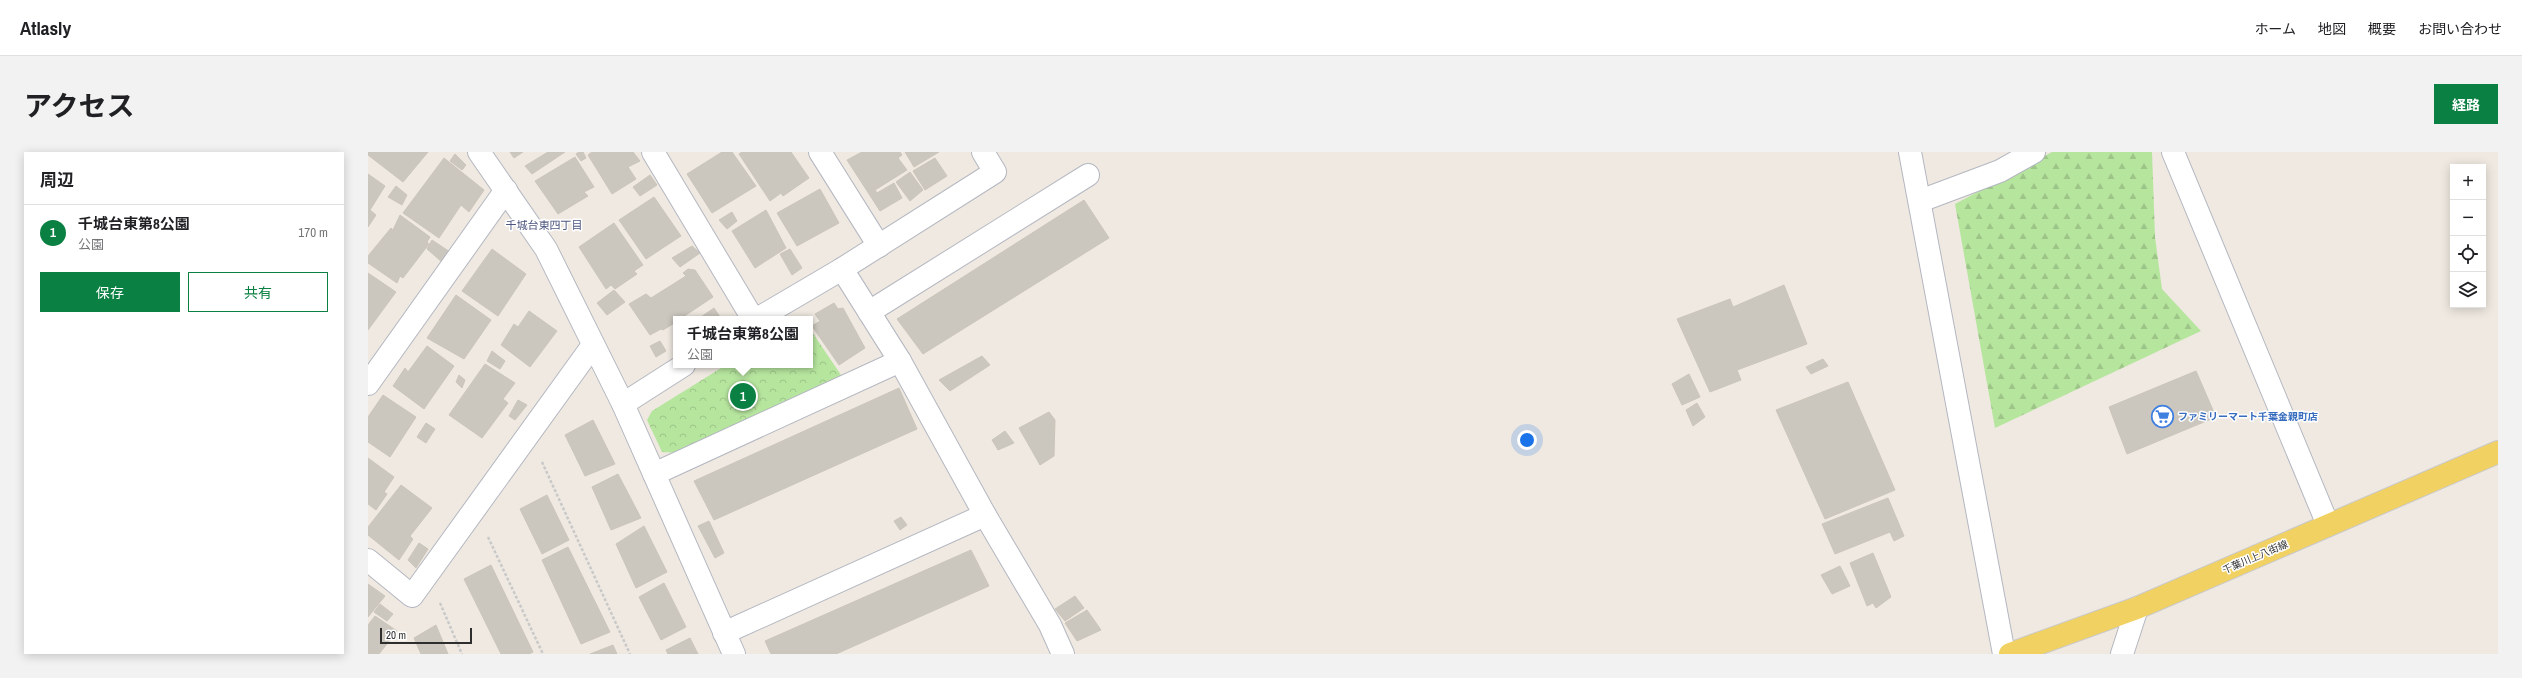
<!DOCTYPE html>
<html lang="ja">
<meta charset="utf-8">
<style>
body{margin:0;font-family:"Archivo Narrow","Noto Sans JP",sans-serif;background:#f2f2f2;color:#202124}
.controls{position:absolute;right:12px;top:12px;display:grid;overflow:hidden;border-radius:0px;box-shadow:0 2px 10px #0003}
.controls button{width:36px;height:36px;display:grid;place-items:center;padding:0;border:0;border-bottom:1px solid #e0e0e0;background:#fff;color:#202124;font:20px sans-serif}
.scale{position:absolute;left:12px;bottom:10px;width:92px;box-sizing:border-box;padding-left:4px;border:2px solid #2e2e2e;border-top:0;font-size:11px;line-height:14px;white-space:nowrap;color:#2e2e2e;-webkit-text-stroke:3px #fff;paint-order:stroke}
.you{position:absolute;left:1159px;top:288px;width:14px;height:14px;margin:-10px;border:3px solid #fff;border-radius:50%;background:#1a73e8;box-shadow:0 0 0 6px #1a73e833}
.badge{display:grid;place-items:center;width:26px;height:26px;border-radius:50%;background:#0b8043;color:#fff;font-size:13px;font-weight:700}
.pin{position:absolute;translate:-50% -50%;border:2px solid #fff;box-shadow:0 1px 4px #0006}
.popup{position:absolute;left:305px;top:164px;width:140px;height:52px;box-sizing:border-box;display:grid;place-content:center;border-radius:0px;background:#fff;filter:drop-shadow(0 1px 3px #0005);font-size:13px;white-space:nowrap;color:#757577}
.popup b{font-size:15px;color:#202124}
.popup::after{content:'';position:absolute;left:50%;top:100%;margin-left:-8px;border:8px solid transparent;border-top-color:#fff}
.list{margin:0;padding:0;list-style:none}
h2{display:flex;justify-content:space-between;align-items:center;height:52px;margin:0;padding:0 16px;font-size:17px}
h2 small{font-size:13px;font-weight:400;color:#757577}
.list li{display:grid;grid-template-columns:26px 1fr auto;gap:12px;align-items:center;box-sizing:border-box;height:56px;padding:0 16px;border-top:1px solid #e0e0e0}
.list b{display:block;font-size:15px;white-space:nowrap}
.list p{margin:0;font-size:13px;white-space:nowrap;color:#757577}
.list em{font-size:13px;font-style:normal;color:#757577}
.actions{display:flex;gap:8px;padding:12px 16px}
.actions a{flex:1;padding:9px 0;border:1px solid #0b8043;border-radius:0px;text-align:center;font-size:14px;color:#0b8043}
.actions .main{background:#0b8043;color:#fff}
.icon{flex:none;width:22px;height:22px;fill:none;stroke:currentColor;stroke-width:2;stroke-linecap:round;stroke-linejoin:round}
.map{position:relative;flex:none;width:2130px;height:502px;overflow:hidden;border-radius:0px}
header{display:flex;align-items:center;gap:24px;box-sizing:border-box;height:56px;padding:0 20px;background:#fff;border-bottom:1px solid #e0e0e0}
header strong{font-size:19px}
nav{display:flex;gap:22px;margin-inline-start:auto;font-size:14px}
.intro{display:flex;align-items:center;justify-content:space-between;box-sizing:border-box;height:96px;padding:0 24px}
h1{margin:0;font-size:28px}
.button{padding:10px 18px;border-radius:0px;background:#0b8043;color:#fff;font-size:14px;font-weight:700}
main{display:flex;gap:24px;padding:0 24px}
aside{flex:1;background:#fff;border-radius:0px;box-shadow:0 2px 10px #0003}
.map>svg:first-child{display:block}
</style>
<header>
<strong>Atlasly</strong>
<nav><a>ホーム</a><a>地図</a><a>概要</a><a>お問い合わせ</a></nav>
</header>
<div class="intro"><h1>アクセス</h1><a class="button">経路</a></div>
<main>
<aside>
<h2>周辺<small></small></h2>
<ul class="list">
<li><span class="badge">1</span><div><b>千城台東第8公園</b><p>公園</p></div><em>170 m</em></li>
</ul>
<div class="actions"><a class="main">保存</a><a>共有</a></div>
</aside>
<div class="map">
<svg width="2130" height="502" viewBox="0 0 2130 502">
<defs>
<pattern id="forest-firs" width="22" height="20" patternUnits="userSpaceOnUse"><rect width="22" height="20" fill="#b6e59e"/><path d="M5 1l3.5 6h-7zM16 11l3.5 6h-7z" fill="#9dc588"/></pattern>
<pattern id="park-crowns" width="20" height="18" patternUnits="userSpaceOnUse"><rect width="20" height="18" fill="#b6e59e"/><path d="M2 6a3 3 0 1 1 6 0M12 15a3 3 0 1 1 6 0" fill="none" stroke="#9dc588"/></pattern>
</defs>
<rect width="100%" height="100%" fill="#efe9e1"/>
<path fill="url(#forest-firs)" d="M1684 0H1784L1787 85 1794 137 1833 179 1627 276 1587 52Z"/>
<path fill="url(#park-crowns)" d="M442 177 477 229 311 301 294 300 279 268 284 259 358 213H442Z"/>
<g fill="#cbc7bf" stroke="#cbc5ba">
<path d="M0 0H60L35 30 0 3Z"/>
<path d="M142 0H155L146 6Z"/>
<path d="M180 0H197L164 22 157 14Z"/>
<path d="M211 0H215L218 6 213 9 208 2Z"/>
<path d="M224 0H265L272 9 260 15 268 27 244 42 220 3Z"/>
<path d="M354 0H364L388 34 344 61 319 22Z"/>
<path d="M374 0H423L441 26 415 44 413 41 402 49 371 2Z"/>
<path d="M494 0H532L534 3 530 6 539 18 507 38 509 41 526 31 534 46 512 59 479 8Z"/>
<path d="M537 0H571L546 15Z"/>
<path d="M87 2 98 13 94 18 82 9Z"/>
<path d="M207 5 226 35 216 40 220 44 190 62 167 29Z"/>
<path d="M76 6 116 38 101 60 93 53 71 86 35 61Z"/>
<path d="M567 6 579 24 557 38 545 19Z"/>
<path d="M542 20 555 38 542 49 528 30Z"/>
<path d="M0 22 17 34 2 58 8 63 0 75Z"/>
<path d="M282 23 289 33 272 44 265 35Z"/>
<path d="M28 34 39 43 34 53 20 45Z"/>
<path d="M452 37 471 71 429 94 409 61Z"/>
<path d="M286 45 313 84 278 107 251 68Z"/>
<path d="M716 48 741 86 555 202 529 167Z"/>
<path d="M398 58 418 96 387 116 364 79Z"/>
<path d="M364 60 369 69 359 77 351 68Z"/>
<path d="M32 63 62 85 59 90 61 92 35 126 32 124 29 131 0 111V104L23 76 25 78Z"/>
<path d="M246 71 275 113 266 119 269 122 247 137 243 133 238 137 211 95Z"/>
<path d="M64 88 82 100 74 110 59 97Z"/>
<path d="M324 94 332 101 312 115 304 106Z"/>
<path d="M124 97 158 122 130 164 94 139Z"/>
<path d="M422 97 434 116 424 123 412 102Z"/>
<path d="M320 117 327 118 345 145 312 167H308V170L295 178 293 177 282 183 261 152 278 142 283 146 318 124 315 121Z"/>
<path d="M0 121 28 140 0 178Z"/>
<path d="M1416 133 1439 192 1369 218 1373 228 1342 240 1309 167 1362 147 1365 155Z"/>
<path d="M246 138 257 150 239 163 229 151Z"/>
<path d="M88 143 123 168 96 207 59 186Z"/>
<path d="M466 151 470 157 475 156 497 196 471 213 444 174 452 169 447 162Z"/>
<path d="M346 156 352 165 349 167H330Z"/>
<path d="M161 159 189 179 162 215 133 193 146 172 150 175Z"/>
<path d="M292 189 298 199 288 205 282 194Z"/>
<path d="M59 194 86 214 56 257 25 234 37 216 40 220Z"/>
<path d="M124 199 137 209 132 217 119 209Z"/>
<path d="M614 204 622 213 582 239 571 228Z"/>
<path d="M1455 207 1460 214 1443 222 1438 215Z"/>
<path d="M117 212 147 231 135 247 140 251 114 286 81 263Z"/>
<path d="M1828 219 1848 265 1759 302 1741 255Z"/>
<path d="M1321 222 1332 245 1314 253 1304 232Z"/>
<path d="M91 223 97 228 94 236 88 230Z"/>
<path d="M1480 230 1527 338 1457 367 1408 258Z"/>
<path d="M531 236 549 277 346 368 326 329Z"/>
<path d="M15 243 48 265 22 305 0 290V265Z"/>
<path d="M150 248 159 253 147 268 141 264Z"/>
<path d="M1329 251 1337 265 1325 274 1318 258Z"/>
<path d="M681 260 687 268 686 304 672 313 651 276Z"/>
<path d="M225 268 247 312 217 324 197 283Z"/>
<path d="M58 271 67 277 58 291 49 285Z"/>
<path d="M637 279 646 291 630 298 624 288Z"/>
<path d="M0 306 26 325 16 340 19 342 8 358 0 352Z"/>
<path d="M250 322 273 366 243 378 224 335Z"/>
<path d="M33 333 64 356 42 384 45 387 31 408 0 383V375Z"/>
<path d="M179 343 201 388 174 402 152 357Z"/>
<path d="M1520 346 1536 384 1526 389 1522 380 1467 402 1454 372Z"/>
<path d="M533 365 539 373 532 378 526 369Z"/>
<path d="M341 369 356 401 347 406 330 374Z"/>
<path d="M276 374 299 420 268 436 248 392Z"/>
<path d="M51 391 60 397 48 416 40 408Z"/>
<path d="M200 395 242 480 213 492 174 408Z"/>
<path d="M603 398 621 434 468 502H403L397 489Z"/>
<path d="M1505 401 1523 445 1508 456 1505 451 1499 454 1482 411Z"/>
<path d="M123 413 165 500 161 502H133L96 427Z"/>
<path d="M1472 414 1482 434 1464 442 1453 423Z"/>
<path d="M296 431 318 475 293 488 271 445Z"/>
<path d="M0 432 17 444 0 465Z"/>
<path d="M707 444 716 456 697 469 687 457Z"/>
<path d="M12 452 25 462 19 469 6 460Z"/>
<path d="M719 458 733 478 709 489 697 471Z"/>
<path d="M7 464 29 479 11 502H0V473Z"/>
<path d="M68 473 80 502H53L46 486Z"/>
<path d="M322 486 330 502H300L298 498Z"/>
<path d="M245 493 249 502H222Z"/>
</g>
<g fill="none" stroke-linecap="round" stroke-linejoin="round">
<defs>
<g id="minor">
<path d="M111 0 178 97 255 252 366 502"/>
<path d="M285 0 385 167"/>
<path d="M452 0 511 94"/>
<path d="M1542 0 1636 502"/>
<path d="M1805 0 1960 373"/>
<path d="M1552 49 1632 19 1666 0"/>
<path d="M474 117 532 209 617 363 682 473 695 502"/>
<path d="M501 160 720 23"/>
<path d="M389 167 474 117 627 20 615 0"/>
<path d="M0 232 138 38"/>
<path d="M255 252 316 213"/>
<path d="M286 322 532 209"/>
<path d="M0 408 44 444 225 193"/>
<path d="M356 481 617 363"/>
<path d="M1754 502 1769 456"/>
</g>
<path id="major" d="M1642 502 1769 456 2130 300"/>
</defs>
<use href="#minor" stroke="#b4b7c1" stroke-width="24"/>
<use href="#major" stroke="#c9c9c9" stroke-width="24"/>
<g stroke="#c9c9c9" stroke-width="2.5" stroke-dasharray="3 2" stroke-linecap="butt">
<path d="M174 310 262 502"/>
<path d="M120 385 175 502"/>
<path d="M72 451 94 502"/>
</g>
<use href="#minor" stroke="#fff" stroke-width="22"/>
<use href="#major" stroke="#f2d163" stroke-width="22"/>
</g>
<defs>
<symbol id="supermarket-ring" viewBox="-11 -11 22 22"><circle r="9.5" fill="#fff" stroke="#3f7fe0" stroke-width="1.5"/><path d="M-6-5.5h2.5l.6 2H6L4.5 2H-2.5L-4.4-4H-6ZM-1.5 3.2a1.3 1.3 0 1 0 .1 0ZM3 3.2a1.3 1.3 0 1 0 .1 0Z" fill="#3f7fe0"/></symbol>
</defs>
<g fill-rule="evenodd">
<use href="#supermarket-ring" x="1782" y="252" width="25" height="25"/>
</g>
<g text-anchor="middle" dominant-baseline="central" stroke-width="3" stroke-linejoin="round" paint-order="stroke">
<g font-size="10" font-weight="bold" fill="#366cbe" stroke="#fff" text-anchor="start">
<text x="1810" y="264">ファミリーマート千葉金親町店</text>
</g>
<g font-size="10" fill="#2e2e2e" stroke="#fff">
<text transform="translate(1887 405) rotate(-23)">千葉川上八街線</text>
</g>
<g font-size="11" fill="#4d5680" stroke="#fff">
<text x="176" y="73">千城台東四丁目</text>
</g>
</g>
</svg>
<div class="controls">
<button>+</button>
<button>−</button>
<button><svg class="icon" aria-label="locate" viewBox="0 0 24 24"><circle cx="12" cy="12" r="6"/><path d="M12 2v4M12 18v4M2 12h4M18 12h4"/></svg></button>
<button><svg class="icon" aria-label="layers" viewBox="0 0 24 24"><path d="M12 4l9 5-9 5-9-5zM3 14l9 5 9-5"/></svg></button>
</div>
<div class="scale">20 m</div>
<div class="you"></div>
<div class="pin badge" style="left:375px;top:244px">1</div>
<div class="popup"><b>千城台東第8公園</b>公園</div>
</div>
</main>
